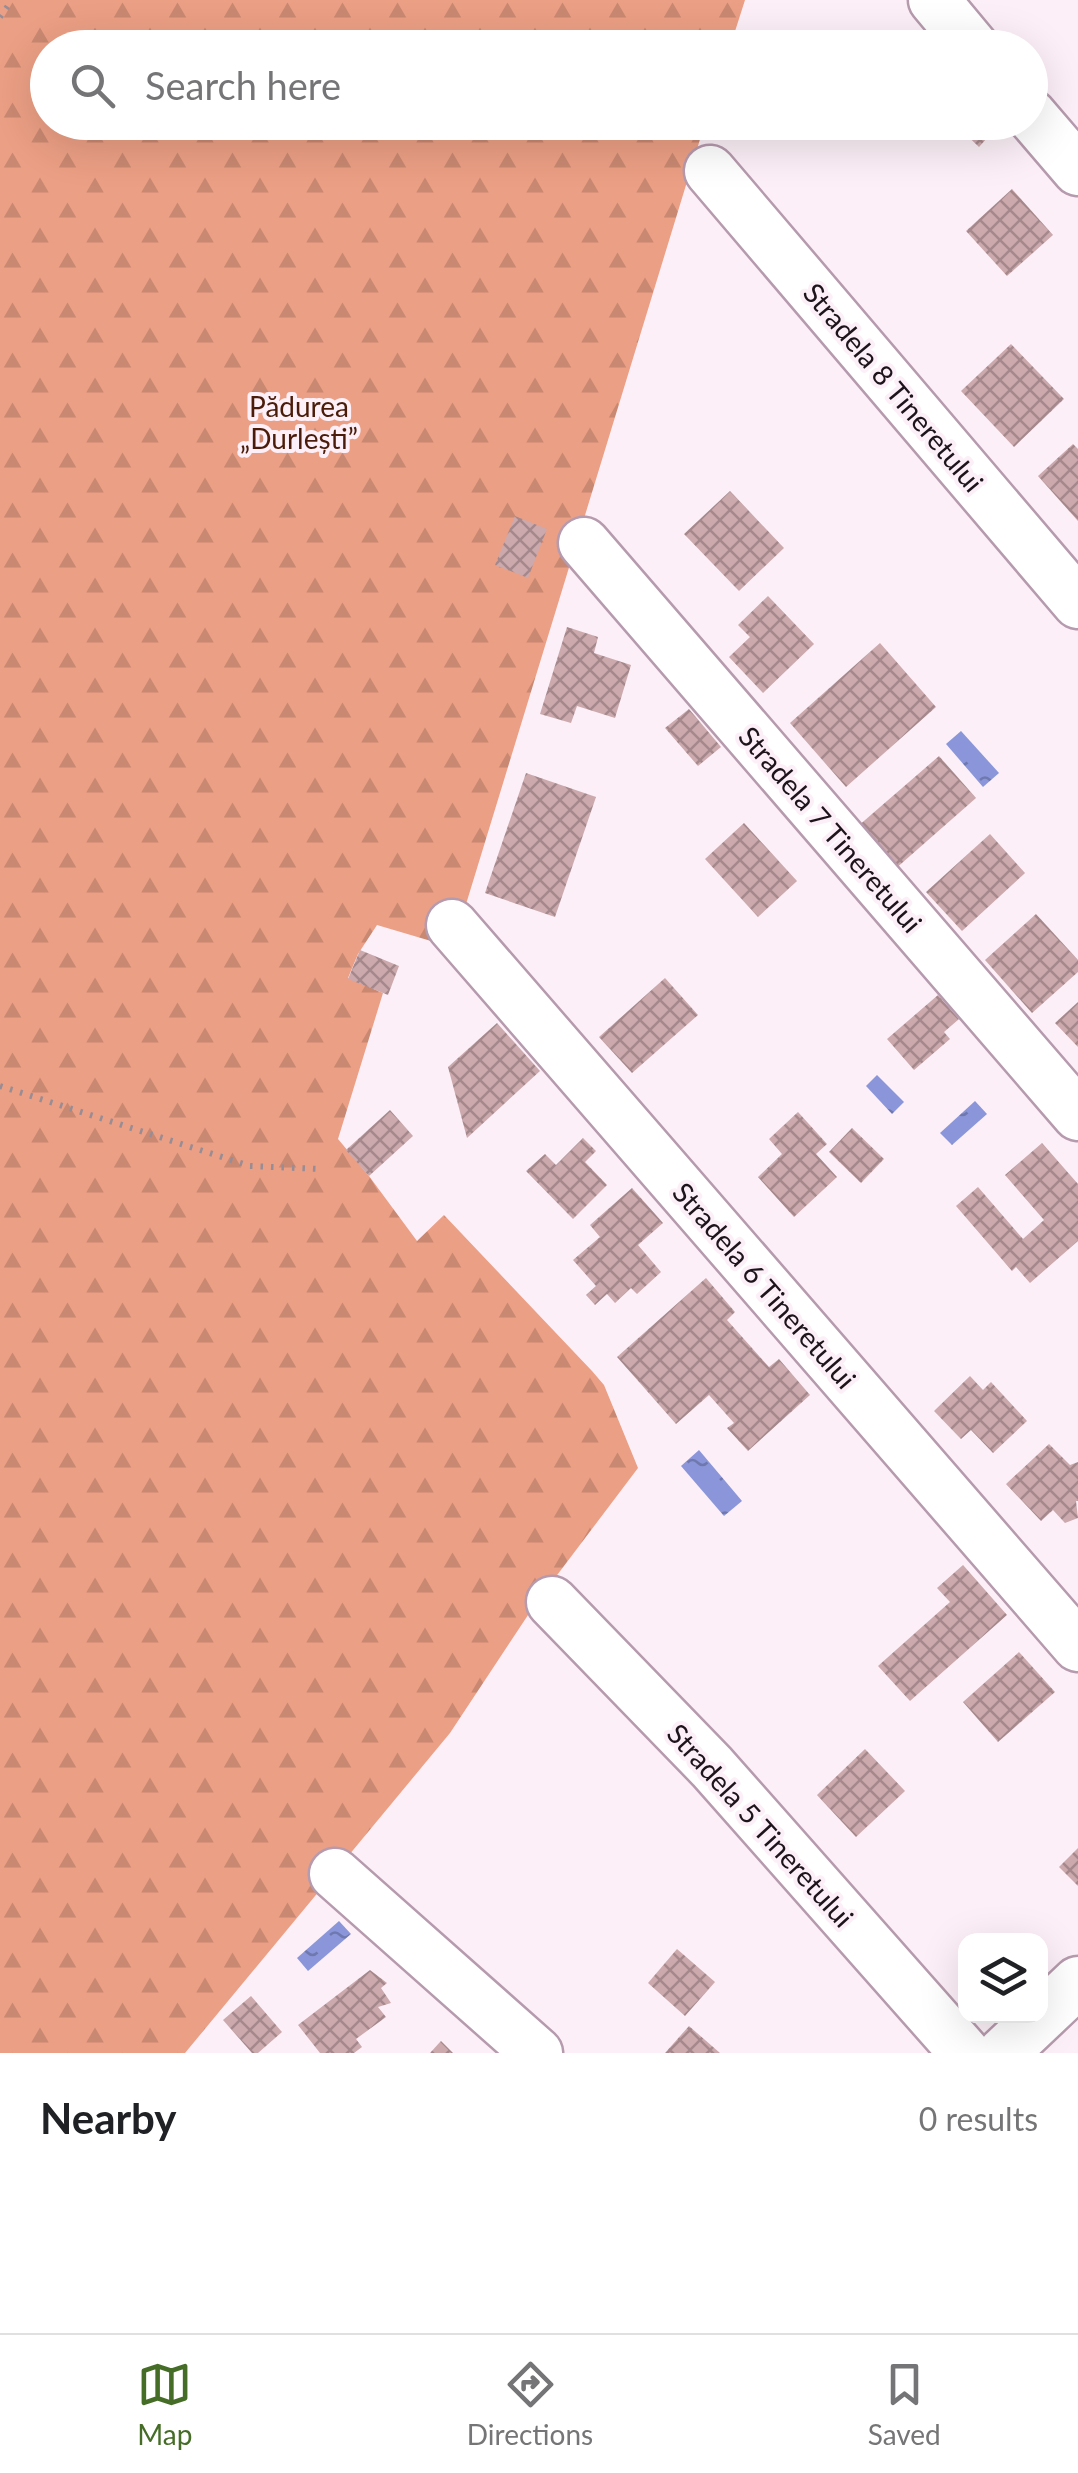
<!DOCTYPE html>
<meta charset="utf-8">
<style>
body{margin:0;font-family:Lato,sans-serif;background:#f6f6f6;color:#202124}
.controls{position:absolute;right:30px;bottom:30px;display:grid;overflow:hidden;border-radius:20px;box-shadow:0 10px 40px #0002}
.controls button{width:90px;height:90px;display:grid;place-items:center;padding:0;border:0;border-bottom:2px solid #e0e0e0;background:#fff;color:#202124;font:50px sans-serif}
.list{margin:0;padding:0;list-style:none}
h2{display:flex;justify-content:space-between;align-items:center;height:130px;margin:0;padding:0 40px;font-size:42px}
h2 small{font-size:32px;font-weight:400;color:#757577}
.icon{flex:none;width:55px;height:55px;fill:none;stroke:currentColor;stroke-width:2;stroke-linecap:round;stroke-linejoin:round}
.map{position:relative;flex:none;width:1078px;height:2053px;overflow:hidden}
.search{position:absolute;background:#fff;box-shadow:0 10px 40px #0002;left:30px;right:30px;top:30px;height:110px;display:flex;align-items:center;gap:25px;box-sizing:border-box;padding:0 35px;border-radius:55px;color:#757577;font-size:38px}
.sheet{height:280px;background:#fff}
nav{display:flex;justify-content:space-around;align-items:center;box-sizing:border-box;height:140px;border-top:2px solid #e0e0e0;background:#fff;font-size:28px;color:#757577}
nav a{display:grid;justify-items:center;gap:5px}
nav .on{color:#466d27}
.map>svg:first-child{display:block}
</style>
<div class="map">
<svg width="1078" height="2053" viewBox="0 0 1078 2053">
<defs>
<pattern id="forest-firs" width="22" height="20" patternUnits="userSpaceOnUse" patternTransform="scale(2.5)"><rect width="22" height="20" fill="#eb9f84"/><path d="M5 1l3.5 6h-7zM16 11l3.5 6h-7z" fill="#c98871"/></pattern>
<pattern id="water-ripples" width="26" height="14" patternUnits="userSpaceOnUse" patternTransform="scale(2.5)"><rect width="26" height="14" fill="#8a96d9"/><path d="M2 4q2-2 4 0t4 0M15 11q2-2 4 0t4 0" fill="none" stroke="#7079af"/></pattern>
<pattern id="building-cross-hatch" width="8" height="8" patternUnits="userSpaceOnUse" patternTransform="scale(2.5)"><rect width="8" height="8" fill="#cca9ad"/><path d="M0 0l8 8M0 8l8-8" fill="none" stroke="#a5888c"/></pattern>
</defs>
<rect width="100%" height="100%" fill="#fceff7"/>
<path fill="url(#forest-firs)" d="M0 0H745L730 47 48 48V122L705 123 463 914 431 941 377 925 358 954 348 978 383 993 338 1139 369 1176 417 1241 444 1215 592 1371 604 1385 638 1468 536 1603 450 1733 185 2053H0Z"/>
<g fill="url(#water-ripples)">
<path d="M961 731 999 773 983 787 946 744Z"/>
<path d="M877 1075 904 1102 892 1114 866 1086Z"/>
<path d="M975 1101 987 1114 952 1145 940 1133Z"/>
<path d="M699 1450 742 1501 724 1516 681 1466Z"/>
<path d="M339 1921 351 1934 308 1971 297 1958Z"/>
</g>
<g fill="url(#building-cross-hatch)">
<path d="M959 122H990L996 128 979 147 956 125Z"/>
<path d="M1012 189 1053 235 1007 276 966 231Z"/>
<path d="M1011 344 1064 399 1014 447 961 391Z"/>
<path d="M1073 444 1078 449V521L1038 476Z"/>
<path d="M730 491 784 548 739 591 684 534Z"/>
<path d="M515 516 547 529 528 578 495 565Z"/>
<path d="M768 596 814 644 763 693 729 657 750 637 738 625Z"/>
<path d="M567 627 598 637 594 653 631 665 615 718 577 706 571 723 540 714Z"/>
<path d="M880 643 936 707 846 787 790 723Z"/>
<path d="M689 709 721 747 698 766 665 728Z"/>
<path d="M939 756 976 798 894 870 857 827Z"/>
<path d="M526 773 596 797 555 917 485 893Z"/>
<path d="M744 823 797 881 758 917 705 859Z"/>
<path d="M990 834 1025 873 962 931 926 892Z"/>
<path d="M1036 914 1078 960V972L1032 1013 985 960Z"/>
<path d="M360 950 399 966 388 995 348 979Z"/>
<path d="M665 978 698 1015 632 1073 599 1037Z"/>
<path d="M938 995 959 1019 944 1032 950 1039 914 1070 887 1039Z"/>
<path d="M1078 1002V1047L1055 1023Z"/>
<path d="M497 1023 540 1071 467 1138 448 1067Z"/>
<path d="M390 1110 413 1136 369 1176 346 1150Z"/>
<path d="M798 1112 827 1144 816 1154 837 1177 794 1217 758 1177 782 1154 769 1139Z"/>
<path d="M852 1128 884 1159 861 1183 829 1152Z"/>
<path d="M583 1138 596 1151 585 1162 607 1185 573 1219 526 1171 545 1154 556 1165Z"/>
<path d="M1042 1143 1078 1184V1241L1030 1283 1016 1267 1012 1271 956 1206 978 1187 1023 1239 1044 1220 1005 1175Z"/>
<path d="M632 1188 663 1223 638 1245 661 1272 637 1294 631 1288 615 1303 607 1294 595 1305 586 1295 596 1286 573 1260 600 1237 590 1225Z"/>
<path d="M706 1278 735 1312 727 1320 769 1367 779 1359 810 1395 748 1451 727 1428 734 1423 709 1395 676 1424 617 1357Z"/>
<path d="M970 1376 983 1390 991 1382 1027 1421 993 1453 971 1430 961 1439 934 1411Z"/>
<path d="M1049 1444 1070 1465 1078 1462V1501H1076L1078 1518 1065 1523 1053 1510 1041 1521 1006 1484Z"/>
<path d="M963 1565 1007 1615 910 1701 878 1666 950 1602 937 1588Z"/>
<path d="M1019 1652 1055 1692 998 1742 963 1702Z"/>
<path d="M865 1749 905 1791 856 1837 817 1795Z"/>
<path d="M1078 1848V1886L1059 1867Z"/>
<path d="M677 1949 715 1982 685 2016 648 1983Z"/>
<path d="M370 1970 387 1983 381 1988 391 2003 378 2007 386 2017 356 2039 362 2047 354 2053H320L298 2025Z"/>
<path d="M251 1996 282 2032 258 2053H252L223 2020Z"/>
<path d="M689 2026 720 2053H665Z"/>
<path d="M441 2041 453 2053H430Z"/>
</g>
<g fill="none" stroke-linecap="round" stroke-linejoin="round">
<defs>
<g id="minor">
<path d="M934 0 974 48"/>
<path d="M1030 114 1078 170"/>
<path d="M710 171 1078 603"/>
<path d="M584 543 1078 1115"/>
<path d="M452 925 1078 1646"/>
<path d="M552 1602 712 1767 965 2053"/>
<path d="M335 1874 537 2053"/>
<path d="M1003 2053 1078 1982"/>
</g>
</defs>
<use href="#minor" stroke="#b69aad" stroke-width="55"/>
<g stroke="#998d95" stroke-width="6" stroke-dasharray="2.5 8" stroke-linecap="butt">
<path d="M0 17 12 0"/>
<path d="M0 1086 250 1166 321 1169"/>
</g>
<use href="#minor" stroke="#fff" stroke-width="50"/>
</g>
<g text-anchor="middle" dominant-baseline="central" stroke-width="8" stroke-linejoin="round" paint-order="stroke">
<g font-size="28" fill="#1d131a" stroke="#fceff7">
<text transform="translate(894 387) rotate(50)">Stradela 8 Tineretului</text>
<text transform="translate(831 829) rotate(49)">Stradela 7 Tineretului</text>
<text transform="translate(765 1285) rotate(49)">Stradela 6 Tineretului</text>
<text transform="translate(761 1825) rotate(48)">Stradela 5 Tineretului</text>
</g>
<g font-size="28" fill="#4a1b08" stroke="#fceff7">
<text x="299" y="406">Pădurea<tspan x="299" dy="32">„Durlești”</tspan></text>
</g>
</g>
</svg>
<div class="controls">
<button><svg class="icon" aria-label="layers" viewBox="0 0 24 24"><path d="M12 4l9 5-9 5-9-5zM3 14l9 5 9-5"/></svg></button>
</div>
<div class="search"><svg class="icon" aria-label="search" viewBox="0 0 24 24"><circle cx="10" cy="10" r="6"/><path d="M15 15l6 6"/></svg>Search here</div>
</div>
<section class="sheet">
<h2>Nearby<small>0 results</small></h2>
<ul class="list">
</ul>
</section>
<nav>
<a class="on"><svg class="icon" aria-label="map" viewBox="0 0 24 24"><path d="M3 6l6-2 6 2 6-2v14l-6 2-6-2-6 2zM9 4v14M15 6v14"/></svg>Map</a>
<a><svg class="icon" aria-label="directions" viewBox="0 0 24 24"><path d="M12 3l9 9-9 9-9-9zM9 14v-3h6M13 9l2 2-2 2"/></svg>Directions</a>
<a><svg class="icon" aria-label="saved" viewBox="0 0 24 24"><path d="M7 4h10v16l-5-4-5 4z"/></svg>Saved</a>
</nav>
